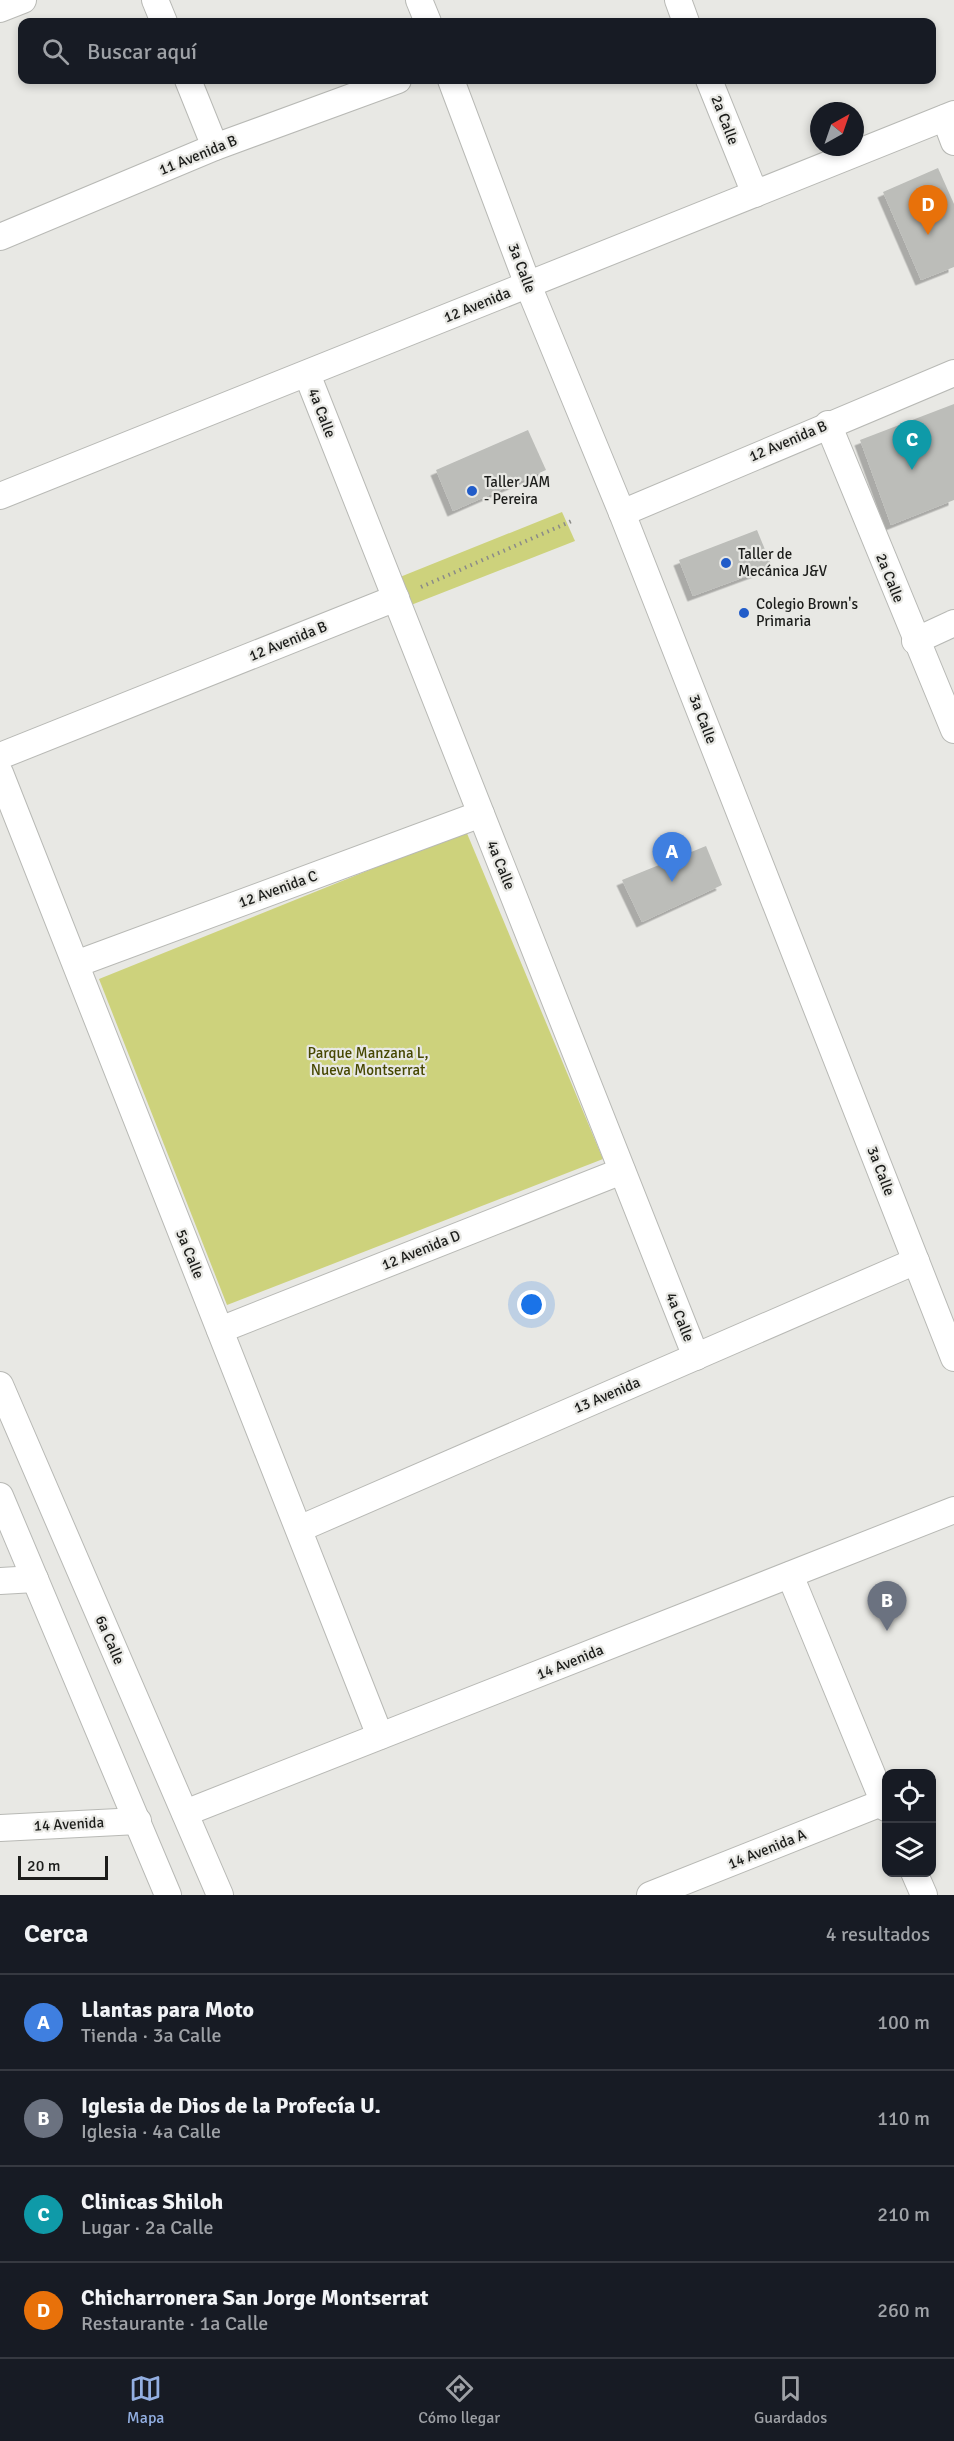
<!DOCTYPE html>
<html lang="es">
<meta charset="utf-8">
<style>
body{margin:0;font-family:Signika,sans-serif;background:#20242c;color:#f1f3f6}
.controls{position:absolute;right:18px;bottom:18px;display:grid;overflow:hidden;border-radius:12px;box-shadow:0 3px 9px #0003}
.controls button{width:54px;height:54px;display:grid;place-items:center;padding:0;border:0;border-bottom:2px solid #363941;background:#171b24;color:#f1f3f6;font:30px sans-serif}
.compass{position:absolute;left:810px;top:102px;width:54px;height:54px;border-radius:50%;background:#171b24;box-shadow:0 3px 9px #0003;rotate:40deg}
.scale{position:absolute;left:18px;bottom:15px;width:90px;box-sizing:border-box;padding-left:6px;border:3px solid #1c1d1b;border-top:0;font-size:16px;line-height:21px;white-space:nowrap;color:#1c1d1b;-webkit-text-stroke:4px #e8e8e4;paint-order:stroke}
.you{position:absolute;left:532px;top:1305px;width:21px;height:21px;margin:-15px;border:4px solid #fff;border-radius:50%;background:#1a73e8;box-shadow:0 0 0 9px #1a73e833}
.badge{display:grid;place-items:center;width:39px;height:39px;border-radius:50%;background:#93afe2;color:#fff;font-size:20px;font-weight:700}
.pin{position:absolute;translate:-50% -50px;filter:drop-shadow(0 2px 3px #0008)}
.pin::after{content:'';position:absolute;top:32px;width:21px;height:18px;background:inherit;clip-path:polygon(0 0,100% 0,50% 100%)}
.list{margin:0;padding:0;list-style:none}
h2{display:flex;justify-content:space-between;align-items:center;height:78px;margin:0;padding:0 24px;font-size:26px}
h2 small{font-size:20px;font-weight:400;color:#9ea1a6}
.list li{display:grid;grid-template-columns:39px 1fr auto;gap:18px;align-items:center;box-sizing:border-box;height:96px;padding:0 24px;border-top:2px solid #363941}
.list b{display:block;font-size:22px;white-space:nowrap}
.list p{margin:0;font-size:20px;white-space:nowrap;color:#9ea1a6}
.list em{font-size:20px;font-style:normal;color:#9ea1a6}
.icon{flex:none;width:33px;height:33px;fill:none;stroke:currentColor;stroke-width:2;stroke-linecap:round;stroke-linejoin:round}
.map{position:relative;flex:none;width:954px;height:1895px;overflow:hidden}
.search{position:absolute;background:#171b24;box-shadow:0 3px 9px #0003;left:18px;right:18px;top:18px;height:66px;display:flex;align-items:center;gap:15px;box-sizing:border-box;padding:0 21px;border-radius:12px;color:#9ea1a6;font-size:22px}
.sheet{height:462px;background:#171b24}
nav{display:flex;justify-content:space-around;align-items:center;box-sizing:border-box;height:84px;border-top:2px solid #363941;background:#171b24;font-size:16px;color:#9ea1a6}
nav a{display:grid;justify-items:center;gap:3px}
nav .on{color:#93afe2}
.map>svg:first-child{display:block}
</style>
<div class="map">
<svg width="954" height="1895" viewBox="0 0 954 1895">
<defs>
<filter id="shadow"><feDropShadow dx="-5.5" dy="5.5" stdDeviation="0" flood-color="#0004"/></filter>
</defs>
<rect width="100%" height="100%" fill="#e8e8e4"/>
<g fill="#cdd27c">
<path d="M562 512 575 541 411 605 400 577Z"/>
<path d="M466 831 603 1159 227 1305 99 979Z"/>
</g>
<g fill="#bcbdb9" filter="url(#shadow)">
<path d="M938 168 954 204V267L921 280 883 192Z"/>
<path d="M954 404V500L891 525 860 440Z"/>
<path d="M528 430 546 470 453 511 436 470Z"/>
<path d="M757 530 772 567 693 596 679 560Z"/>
<path d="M706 846 722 885 642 922 622 880Z"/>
</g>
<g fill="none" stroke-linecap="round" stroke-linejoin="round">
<defs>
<g id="street">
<path d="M155 0 164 22"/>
<path d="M419 0 428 22"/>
<path d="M678 0 686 22"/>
<path d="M0 9 23 0"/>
<path d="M188 80 215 147"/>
<path d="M451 80 528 285 622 513 954 1358"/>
<path d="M709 80 755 194"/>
<path d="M945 118 954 142"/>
<path d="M0 237 215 147 398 80"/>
<path d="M307 374 696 1357"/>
<path d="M828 424 954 730"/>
<path d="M0 496 954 114"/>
<path d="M622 513 954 373"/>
<path d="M915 641 954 623"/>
<path d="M0 756 396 598"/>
<path d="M0 773 380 1736"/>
<path d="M76 964 481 814"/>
<path d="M220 1330 622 1171"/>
<path d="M0 1385 220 1895"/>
<path d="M0 1496 168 1895"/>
<path d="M299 1529 916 1261"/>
<path d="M790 1575 886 1808"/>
<path d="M0 1581 35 1579"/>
<path d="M185 1813 954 1510"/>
<path d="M0 1828 138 1821"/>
<path d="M914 1872 924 1895"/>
<path d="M650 1895 884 1802"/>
</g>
</defs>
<use href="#street" stroke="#b8b9b5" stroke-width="28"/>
<path stroke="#8b8b88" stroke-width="4" stroke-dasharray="1.5 4.5" stroke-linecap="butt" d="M421 587 574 520"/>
<use href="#street" stroke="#fff" stroke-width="26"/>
</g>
<g fill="#215cc9" stroke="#e8e8e4" stroke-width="2">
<circle cx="472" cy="491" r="6"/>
<circle cx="726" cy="563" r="6"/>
<circle cx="744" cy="613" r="6"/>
</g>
<g text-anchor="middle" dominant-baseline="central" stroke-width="4.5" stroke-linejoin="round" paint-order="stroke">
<g font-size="15" fill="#1c1d1b" stroke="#e8e8e4">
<text transform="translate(725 120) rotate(69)">2a Calle</text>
<text transform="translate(198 155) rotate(-22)">11 Avenida B</text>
<text transform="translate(522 268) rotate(69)">3a Calle</text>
<text transform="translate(477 305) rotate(-22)">12 Avenida</text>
<text transform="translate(322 413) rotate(69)">4a Calle</text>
<text transform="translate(788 441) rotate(-23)">12 Avenida B</text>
<text transform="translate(890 578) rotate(68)">2a Calle</text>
<text transform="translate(288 641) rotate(-22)">12 Avenida B</text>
<text transform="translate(703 719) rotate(69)">3a Calle</text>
<text transform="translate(501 865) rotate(68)">4a Calle</text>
<text transform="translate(278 889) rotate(-20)">12 Avenida C</text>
<text transform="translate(881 1171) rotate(69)">3a Calle</text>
<text transform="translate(421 1250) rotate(-22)">12 Avenida D</text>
<text transform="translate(190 1254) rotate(68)">5a Calle</text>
<text transform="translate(680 1317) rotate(68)">4a Calle</text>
<text transform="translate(607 1395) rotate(-23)">13 Avenida</text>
<text transform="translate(110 1640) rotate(67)">6a Calle</text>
<text transform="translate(570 1662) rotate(-22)">14 Avenida</text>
<text transform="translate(69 1824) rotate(-3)">14 Avenida</text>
<text transform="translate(767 1849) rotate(-22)">14 Avenida A</text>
</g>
<g font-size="15" fill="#1c1d1b" stroke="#e8e8e4" text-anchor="start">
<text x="484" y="482">Taller JAM<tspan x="484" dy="17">- Pereira</tspan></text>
<text x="738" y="554">Taller de<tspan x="738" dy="17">Mecánica J&amp;V</tspan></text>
<text x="756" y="604">Colegio Brown's<tspan x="756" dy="17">Primaria</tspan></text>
</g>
<g font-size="15" fill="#464701" stroke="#e8e8e4">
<text x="368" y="1053">Parque Manzana L,<tspan x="368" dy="17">Nueva Montserrat</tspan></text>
</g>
</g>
</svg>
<div class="controls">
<button><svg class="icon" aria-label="locate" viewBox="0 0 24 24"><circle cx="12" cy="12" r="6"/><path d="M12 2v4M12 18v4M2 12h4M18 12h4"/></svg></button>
<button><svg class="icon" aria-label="layers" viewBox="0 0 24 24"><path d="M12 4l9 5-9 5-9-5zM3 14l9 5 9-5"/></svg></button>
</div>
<svg class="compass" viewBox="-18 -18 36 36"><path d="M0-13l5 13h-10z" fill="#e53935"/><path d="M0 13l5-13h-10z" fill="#9ea1a6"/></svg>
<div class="scale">20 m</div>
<div class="you"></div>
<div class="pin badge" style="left:672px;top:882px;background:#3f7fe0">A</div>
<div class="pin badge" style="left:887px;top:1631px;background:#6b7280">B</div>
<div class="pin badge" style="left:912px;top:470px;background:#0f9aa8">C</div>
<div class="pin badge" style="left:928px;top:235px;background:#e8710a">D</div>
<div class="search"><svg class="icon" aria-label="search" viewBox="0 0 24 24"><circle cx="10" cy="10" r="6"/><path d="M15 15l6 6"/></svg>Buscar aquí</div>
</div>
<section class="sheet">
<h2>Cerca<small>4 resultados</small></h2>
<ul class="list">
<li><span class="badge" style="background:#3f7fe0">A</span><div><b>Llantas para Moto</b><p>Tienda · 3a Calle</p></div><em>100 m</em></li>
<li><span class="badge" style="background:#6b7280">B</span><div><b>Iglesia de Dios de la Profecía U.</b><p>Iglesia · 4a Calle</p></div><em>110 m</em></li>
<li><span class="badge" style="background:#0f9aa8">C</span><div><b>Clinicas Shiloh</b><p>Lugar · 2a Calle</p></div><em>210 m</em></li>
<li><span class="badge" style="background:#e8710a">D</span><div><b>Chicharronera San Jorge Montserrat</b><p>Restaurante · 1a Calle</p></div><em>260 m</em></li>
</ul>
</section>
<nav>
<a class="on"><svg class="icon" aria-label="map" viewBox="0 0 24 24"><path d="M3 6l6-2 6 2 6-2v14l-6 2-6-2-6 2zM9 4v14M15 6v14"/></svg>Mapa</a>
<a><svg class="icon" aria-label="directions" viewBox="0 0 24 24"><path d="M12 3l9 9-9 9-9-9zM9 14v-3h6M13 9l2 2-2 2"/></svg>Cómo llegar</a>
<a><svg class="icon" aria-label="saved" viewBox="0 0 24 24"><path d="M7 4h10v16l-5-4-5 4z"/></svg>Guardados</a>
</nav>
